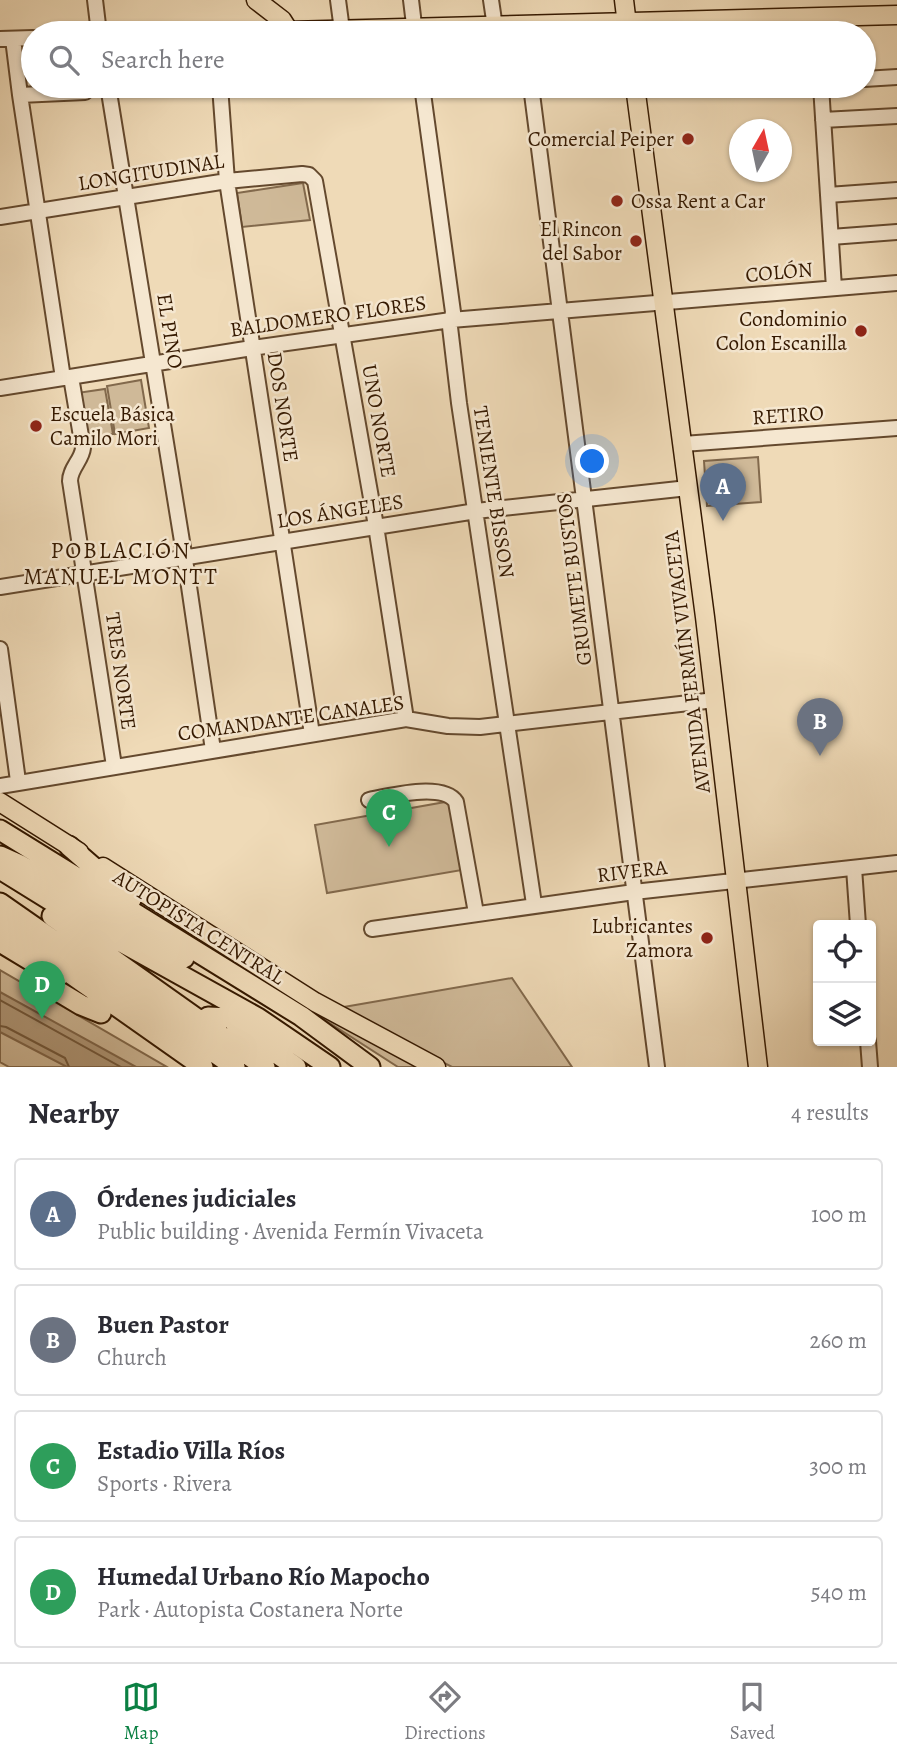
<!DOCTYPE html>
<html lang="en">
<head>
<meta charset="utf-8">
<style>
  body { margin:0; font-family:Alegreya,serif; background:#f7f7f7; color:#2b2b33 }
  .controls { position:absolute; right:21px; bottom:21px; display:grid; overflow:hidden; border-radius:7px; box-shadow:0 2px 5px #0004 }
  .controls button { width:63px; height:63px; display:grid; place-items:center; padding:0; border:0; border-bottom:2px solid #e1e1e2; background:#fff; color:#2b2b33; font:35px sans-serif }
  .compass { position:absolute; left:729px; top:119px; width:63px; height:63px; border-radius:50%; background:#fff; box-shadow:0 2px 5px #0004; rotate:9deg }
  .you { position:absolute; left:593px; top:462px; width:24px; height:24px; margin:-18px; border:5px solid #fff; border-radius:50%; background:#1a73e8; box-shadow:0 0 0 10px #1a73e833 }
  .badge { display:grid; place-items:center; width:46px; height:46px; border-radius:50%; background:#0b8043; color:#fff; font-size:23px; font-weight:700 }
  .pin { position:absolute; translate:-50% -58px; filter:drop-shadow(0 2px 4px #0008) }
  .pin::after { content:''; position:absolute; top:37px; width:24px; height:21px; background:inherit; clip-path:polygon(0 0,100% 0,50% 100%) }
  .list { margin:0; padding:0; list-style:none }
  h2 { display:flex; justify-content:space-between; align-items:center; height:91px; margin:0; padding:0 28px; font-size:30px }
  h2 small { font-size:23px; font-weight:400; color:#7c7c81 }
  .list li { display:grid; grid-template-columns:46px 1fr auto; gap:21px; align-items:center; box-sizing:border-box; height:112px; margin:0 14px 14px; padding:0 14px; border:2px solid #e1e1e2; border-radius:7px }
  .list b { display:block; font-size:26px; white-space:nowrap }
  .list p { margin:0; font-size:23px; white-space:nowrap; color:#7c7c81 }
  .list em { font-size:23px; font-style:normal; color:#7c7c81 }
  .icon { flex:none; width:38px; height:38px; fill:none; stroke:currentColor; stroke-width:2; stroke-linecap:round; stroke-linejoin:round }
  .map { position:relative; flex:none; width:897px; height:1067px; overflow:hidden }
  .search { position:absolute; background:#fff; box-shadow:0 2px 5px #0004; left:21px; right:21px; top:21px; height:77px; display:flex; align-items:center; gap:18px; box-sizing:border-box; padding:0 24px; border-radius:38px; color:#7c7c81; font-size:26px }
  .sheet { height:595px; background:#fff }
  nav { display:flex; justify-content:space-around; align-items:center; box-sizing:border-box; height:98px; border-top:2px solid #e1e1e2; background:#fff; font-size:19px; color:#7c7c81 }
  nav a { display:grid; justify-items:center; gap:4px }
  nav .on { color:#0b8043 }
  .map>svg:first-child { display:block }
  .green { fill:#cfb998; stroke:#82694c; stroke-width:2 }
  .water { fill:#b09879; stroke:#7f6549; stroke-width:2 }
  .lines { fill:none; stroke-linecap:round; stroke-linejoin:round }
  .shore { stroke:#72583c; stroke-width:2 }
  .minor-casing { stroke:#64492e; stroke-width:18 }
  .major-casing { stroke:#351900; stroke-width:21 }
  .highway-casing { stroke:#351900; stroke-width:23 }
  .minor { stroke:#f5e7d0; stroke-width:14 }
  .major { stroke:#efdab7; stroke-width:18 }
  .highway { stroke:#efdab7; stroke-width:19 }
  .poi-dot { fill:#8f2418; stroke:#f5e7d0; stroke-width:2.5 }
  .labels { text-anchor:middle; stroke-width:5; stroke-linejoin:round; paint-order:stroke }
  .poi-label { font-size:21px; fill:#351900; stroke:#f5e7d0; text-anchor:end }
  .street-label { font-size:21px; fill:#351900; stroke:#f5e7d0 }
  .neighbourhood-label { font-size:23px; letter-spacing:2px; fill:#351900; stroke:#f5e7d0 }
</style>
</head>
<body>
<div class="map">
<svg width="897" height="1067" viewBox="0 0 897 1067">
  <rect width="100%" height="100%" fill="#efdab7"/>
  <filter id="stains"><feTurbulence type="fractalNoise" baseFrequency=".00286" numOctaves="4"/><feColorMatrix values="0 0 0 0 .2 0 0 0 0 .09 0 0 0 0 .02 0 0 0 .5 -.17"/></filter>
  <radialGradient id="worn" r=".72"><stop offset=".6" stop-color="#630" stop-opacity="0"/><stop offset="1" stop-color="#630" stop-opacity=".3"/></radialGradient>
  <path class="green" d="M303 183 310 220 242 227 237 193Z
    M141 380 149 428 115 434 107 386Z
    M105 389 113 434 85 439 77 393Z
    M758 457 761 502 707 506 704 461Z
    M451 801 462 870 327 893 315 825Z
    M130 895 421 1067H398Z
    M0 970 167 1067H9L0 1062Z
    M512 978 572 1067H452L338 1008Z"/>
  <path class="water" d="M0 992 136 1067H67L0 1032Z"/>
  <g class="lines">
    <path class="shore" d="M0 1000 121 1067
      M0 1026 6 1027 65 1058 69 1067"/>
    <defs>
      <path id="minor" d="M95 0 99 33
        M338 0 342 30
        M411 0 415 33
        M491 0 495 27
        M817 18 818 33
        M212 33 289 31
        M0 39 33 38
        M13 39 20 95 63 378
        M864 79 897 77
        M108 86 186 566 213 750
        M220 86 227 181 312 734
        M422 86 453 312 450 327 459 403 534 904
        M531 86 657 1067
        M821 86 834 288
        M20 95 85 92
        M823 120 897 116
        M828 195 897 190
        M0 217 227 181 302 174 309 175 315 181 376 526 406 719
        M831 237 897 232
        M71 377 83 448C82 460 70 468 70 481L114 766
        M0 388 252 348 451 320 897 283
        M683 444 897 428
        M0 587 476 511 688 488
        M0 649 18 781
        M0 786 406 719 448 726 480 727 715 700
        M369 800C389 796 443 782 456 802L476 913
        M854 868 858 925
        M372 929 634 892 897 863
        M868 1041 870 1067"/>
      <path id="major" d="M256 0 282 20 289 31 897 15
        M624 0 628 33
        M635 86 705 617 758 1067
        M0 802 79 852
        M103 867 315 1002 436 1067"/>
      <path id="highway" d="M0 830 301 1016 370 1067
        M69 846 131 900
        M0 856 20 865 127 928 184 958
        M0 869 87 923 258 1018 330 1067
        M0 903 235 1067
        M52 916 265 1067
        M0 924 203 1067
        M0 942 58 977
        M36 978 81 1005 101 1013
        M208 1017 231 1018 254 1027
        M236 1025 296 1067"/>
    </defs>
    <use href="#minor" class="minor-casing"/>
    <use href="#major" class="major-casing"/>
    <use href="#highway" class="highway-casing"/>
    <use href="#minor" class="minor"/>
    <use href="#major" class="major"/>
    <use href="#highway" class="highway"/>
  </g>
  <g class="poi-dot">
    <circle cx="688" cy="139" r="7"/>
    <circle cx="617" cy="201" r="7"/>
    <circle cx="636" cy="241" r="7"/>
    <circle cx="861" cy="331" r="7"/>
    <circle cx="36" cy="426" r="7"/>
    <circle cx="707" cy="938" r="7"/>
  </g>
  <g class="labels">
    <g class="poi-label">
      <text x="674" y="146">Comercial Peiper</text>
      <text x="631" y="208" text-anchor="start">Ossa Rent a Car</text>
      <text x="622" y="236">El Rincon<tspan x="622" dy="24">del Sabor</tspan></text>
      <text x="847" y="326">Condominio<tspan x="847" dy="24">Colon Escanilla</tspan></text>
      <text x="50" y="421" text-anchor="start">Escuela Básica<tspan x="50" dy="24">Camilo Mori</tspan></text>
      <text x="693" y="933">Lubricantes<tspan x="693" dy="24">Zamora</tspan></text>
    </g>
    <g class="street-label">
      <text transform="translate(151 172) rotate(-9)" y="7">LONGITUDINAL</text>
      <text transform="translate(779 272) rotate(-5)" y="7">COLÓN</text>
      <text transform="translate(328 316) rotate(-8)" y="7">BALDOMERO FLORES</text>
      <text transform="translate(170 331) rotate(81)" y="7">EL PINO</text>
      <text transform="translate(283 407) rotate(81)" y="7">DOS NORTE</text>
      <text transform="translate(788 415) rotate(-4)" y="7">RETIRO</text>
      <text transform="translate(379 421) rotate(80)" y="7">UNO NORTE</text>
      <text transform="translate(494 492) rotate(81)" y="7">TENIENTE BISSON</text>
      <text transform="translate(340 511) rotate(-9)" y="7">LOS ÁNGELES</text>
      <text transform="translate(574 579) rotate(-97)" y="7">GRUMETE BUSTOS</text>
      <text transform="translate(687 662) rotate(-97)" y="7">AVENIDA FERMÍN VIVACETA</text>
      <text transform="translate(121 671) rotate(82)" y="7">TRES NORTE</text>
      <text transform="translate(291 718) rotate(-8)" y="7">COMANDANTE CANALES</text>
      <text transform="translate(632 871) rotate(-7)" y="7">RIVERA</text>
      <text transform="translate(199 927) rotate(32)" y="7">AUTOPISTA CENTRAL</text>
    </g>
    <g class="neighbourhood-label">
      <text x="121" y="558">POBLACIÓN<tspan x="121" dy="26">MANUEL MONTT</tspan></text>
    </g>
  </g>
  <rect width="100%" height="100%" filter="url(#stains)"/>
  <rect width="100%" height="100%" fill="url(#worn)"/>
</svg>
<div class="controls">
<button><svg class="icon" aria-label="locate" viewBox="0 0 24 24"><circle cx="12" cy="12" r="6"/><path d="M12 2v4M12 18v4M2 12h4M18 12h4"/></svg></button>
<button><svg class="icon" aria-label="layers" viewBox="0 0 24 24"><path d="M12 4l9 5-9 5-9-5zM3 14l9 5 9-5"/></svg></button>
</div>
<svg class="compass" viewBox="-18 -18 36 36"><path d="M0-13l5 13h-10z" fill="#e53935"/><path d="M0 13l5-13h-10z" fill="#7c7c81"/></svg>
<div class="you"></div>
<div class="pin badge" style="left:723px;top:521px;background:#5c6f8a">A</div>
<div class="pin badge" style="left:820px;top:756px;background:#6b7280">B</div>
<div class="pin badge" style="left:389px;top:847px;background:#2e9e5b">C</div>
<div class="pin badge" style="left:42px;top:1019px;background:#2e9e5b">D</div>
<div class="search"><svg class="icon" aria-label="search" viewBox="0 0 24 24"><circle cx="10" cy="10" r="6"/><path d="M15 15l6 6"/></svg>Search here</div>
</div>
<section class="sheet">
<h2>Nearby<small>4 results</small></h2>
<ul class="list">
<li><span class="badge" style="background:#5c6f8a">A</span><div><b>Órdenes judiciales</b><p>Public building · Avenida Fermín Vivaceta</p></div><em>100 m</em></li>
<li><span class="badge" style="background:#6b7280">B</span><div><b>Buen Pastor</b><p>Church</p></div><em>260 m</em></li>
<li><span class="badge" style="background:#2e9e5b">C</span><div><b>Estadio Villa Ríos</b><p>Sports · Rivera</p></div><em>300 m</em></li>
<li><span class="badge" style="background:#2e9e5b">D</span><div><b>Humedal Urbano Río Mapocho</b><p>Park · Autopista Costanera Norte</p></div><em>540 m</em></li>
</ul>
</section>
<nav>
<a class="on"><svg class="icon" aria-label="map" viewBox="0 0 24 24"><path d="M3 6l6-2 6 2 6-2v14l-6 2-6-2-6 2zM9 4v14M15 6v14"/></svg>Map</a>
<a><svg class="icon" aria-label="directions" viewBox="0 0 24 24"><path d="M12 3l9 9-9 9-9-9zM9 14v-3h6M13 9l2 2-2 2"/></svg>Directions</a>
<a><svg class="icon" aria-label="saved" viewBox="0 0 24 24"><path d="M7 4h10v16l-5-4-5 4z"/></svg>Saved</a>
</nav>
</body>
</html>
